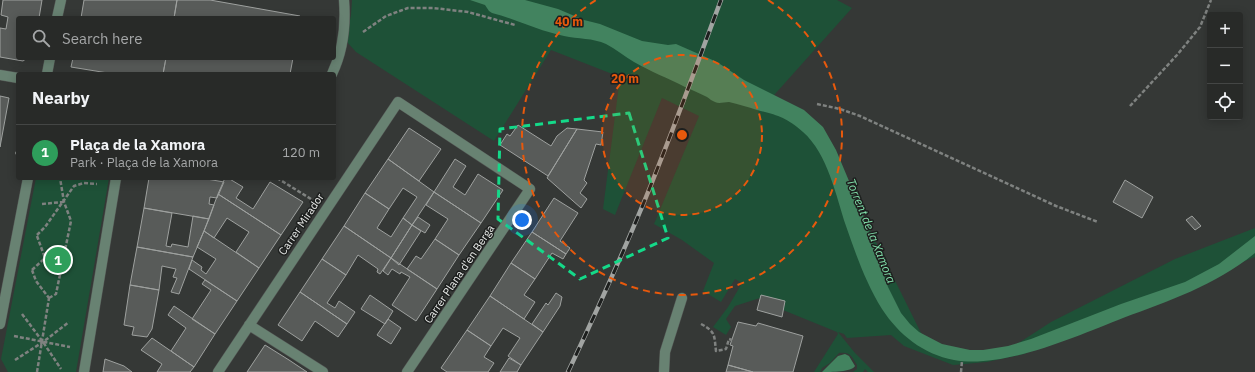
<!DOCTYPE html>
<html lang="en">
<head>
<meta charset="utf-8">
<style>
  body { margin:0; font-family:"IBM Plex Sans",sans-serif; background:#343634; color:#f1f3f6 }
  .controls { position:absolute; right:12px; top:12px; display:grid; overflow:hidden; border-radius:4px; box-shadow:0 2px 10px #0003 }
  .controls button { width:36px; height:36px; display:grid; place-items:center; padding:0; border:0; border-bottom:1px solid #444645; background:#282a28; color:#f1f3f6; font:20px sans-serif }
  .you { position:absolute; left:522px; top:220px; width:14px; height:14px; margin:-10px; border:3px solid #fff; border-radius:50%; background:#1a73e8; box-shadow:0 0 0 6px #1a73e833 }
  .badge { display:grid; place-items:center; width:26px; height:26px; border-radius:50%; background:#14d989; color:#fff; font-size:13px; font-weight:700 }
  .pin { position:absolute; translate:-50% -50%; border:2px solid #fff; box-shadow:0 1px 4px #0006 }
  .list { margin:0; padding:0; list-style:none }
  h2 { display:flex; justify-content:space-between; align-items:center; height:52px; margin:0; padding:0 16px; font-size:17px }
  h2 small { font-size:13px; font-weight:400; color:#a5a7a8 }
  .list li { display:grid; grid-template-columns:26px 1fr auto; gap:12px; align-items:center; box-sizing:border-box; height:56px; padding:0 16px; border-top:1px solid #444645 }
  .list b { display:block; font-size:15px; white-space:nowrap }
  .list p { margin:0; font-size:13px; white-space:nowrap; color:#a5a7a8 }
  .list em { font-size:13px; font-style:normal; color:#a5a7a8 }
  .icon { flex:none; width:22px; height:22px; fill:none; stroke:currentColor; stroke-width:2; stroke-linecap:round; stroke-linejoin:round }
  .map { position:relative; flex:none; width:1255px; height:372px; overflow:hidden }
  .search { position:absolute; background:#282a28; box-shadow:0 2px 10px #0003; left:16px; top:16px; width:320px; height:44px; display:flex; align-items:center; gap:10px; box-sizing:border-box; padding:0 14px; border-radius:4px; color:#a5a7a8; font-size:15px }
  .panel { position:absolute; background:#282a28; box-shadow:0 2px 10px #0003; left:16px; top:72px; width:320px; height:108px; border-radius:4px }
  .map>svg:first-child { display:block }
  .green { fill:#1e5137 }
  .water { fill:#42835f }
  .building { fill:#585b59; stroke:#9ea19f }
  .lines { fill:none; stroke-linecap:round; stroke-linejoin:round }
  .minor-casing { stroke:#525553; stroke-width:11 }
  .path { stroke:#7f8280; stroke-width:2.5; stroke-dasharray:4 2; stroke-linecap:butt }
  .minor { stroke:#688272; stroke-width:10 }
  .rail-casing { stroke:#a1a4a2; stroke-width:4.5 }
  .rail { stroke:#1d1f1e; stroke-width:3; stroke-dasharray:9; stroke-linecap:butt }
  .marked { fill:none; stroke:#14d989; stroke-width:3; stroke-dasharray:8 5; stroke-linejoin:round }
  .ring { fill:none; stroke:#e8590c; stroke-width:2; stroke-dasharray:7 5 }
  .labels { text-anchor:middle; stroke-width:3; stroke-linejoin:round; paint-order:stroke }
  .street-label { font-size:11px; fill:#e9ebe9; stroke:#1d1f1e }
  .water-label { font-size:12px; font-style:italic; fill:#81dfaa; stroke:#1d1f1e }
  .centre { fill:#e8590c; stroke:#1d1f1e; stroke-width:2 }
  .ring-label { font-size:12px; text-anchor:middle; font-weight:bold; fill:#e8590c; stroke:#1d1f1e; stroke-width:3; stroke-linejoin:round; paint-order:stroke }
</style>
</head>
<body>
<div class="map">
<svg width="1255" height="372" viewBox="0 0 1255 372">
  <rect width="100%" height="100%" fill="#353836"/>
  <path class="green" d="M352 0H837L852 8 767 103 800 121 842 169 870 230 922 335 952 350H1008L1051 322 1175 259 1255 228V257L1102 317 1024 354 987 362 953 365 904 346 891 335 847 338 844 334 838 332 855 353 874 372H868L865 369 863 372H853L857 369V365C851 356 851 352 839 353L830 363 822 368 820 372H814L838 334 837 332 783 310V309L761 296 760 298 735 306 726 319 731 327 726 335 713 327 728 307 742 283 735 279 721 302 703 291 714 263 682 240 654 224 699 116 662 98 615 215 603 209 620 77 551 50 494 141 356 52 346 41 351 15Z
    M36 178H109L76 372H8L1 359Z"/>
  <path class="water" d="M470 0H525L558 9 584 20 600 24 642 41 668 45 676 44 717 62 744 80 804 110 823 127 836 150 862 212 888 287 901 313 910 324 919 332 942 344 970 350H983L1008 346 1031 339 1121 304 1185 282 1219 264 1255 236V253C1216 285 1169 301 1123 318 1077 336 1004 369 954 360 923 354 899 335 882 309 866 283 856 255 846 226 836 196 828 154 803 132 786 117 777 115 757 110 748 107 738 104 729 102 724 102 719 104 715 102 712 101 710 99 707 97 700 94 693 90 685 87 668 78 651 72 634 62 625 57 616 49 606 44 593 38 578 39 564 36 539 31 516 19 492 13L489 11 485 5Z
    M845 354 849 356 855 366C852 372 831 372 822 372L838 356Z"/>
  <path class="building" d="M3 0H42L39 18H18V58H27L23 61 0 57V28L6 29 8 17 1 15Z
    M84 0H177L174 18H81Z
    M177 0H210L300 16V18H174Z
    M73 58H166L163 74H114L71 67Z
    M166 58H293L290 74H163Z
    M0 96 9 98 0 147Z
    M518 125 551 146 557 136 567 128 577 129 548 176 500 145 507 134 510 136Z
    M409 128 441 149 419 181 388 159Z
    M577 129 603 132 601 145 596 144 584 180 587 183 580 193 587 199 581 208 547 178Z
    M388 159 434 192 412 225 403 218 417 197 403 188 389 209 365 193Z
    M455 159 466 166 453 187 465 195 478 174 503 190 481 223 434 192Z
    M149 178H201L224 182 217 198 210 197 209 204 214 205 209 219 144 208Z
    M225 178H228L243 187 236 198 253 209 270 182 303 202 281 235 218 194Z
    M1125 180 1153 197 1142 218 1113 202Z
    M434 192 481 223 459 255 435 239 448 219 426 205Z
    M365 193 389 209 377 228 391 237 403 218 412 225 391 258 344 226Z
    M218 194 281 235 259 268 236 252 249 232 227 218 214 238 204 231Z
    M554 198 578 213 560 241 570 248 566 254 532 232Z
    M144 208 172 213 166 246 171 247 172 244 188 247 193 216 209 219 193 257 137 247Z
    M1192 216 1201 226 1195 230 1186 220Z
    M418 217 430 225 425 233 412 225Z
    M412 225 421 231 399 265 391 258Z
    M344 226 391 258 380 274 377 272 378 269 358 255 346 275 322 259Z
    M204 231 259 268 237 301 189 269 192 260 202 267 201 270 206 274 216 259 197 247Z
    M532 232 566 254 563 259 552 253 535 279 511 263Z
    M435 239 459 255 437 289 407 269 416 256 421 259Z
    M137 247 193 257 179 294 171 292 177 278 173 277 176 269 162 266 159 290 130 285Z
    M391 258 437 289 416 321 392 305 410 277 401 272 400 274 392 269 388 275 383 271Z
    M322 259 346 275 327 303 335 308 339 301 355 312 347 324 300 292Z
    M511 263 535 279 524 295 535 302 524 319 490 296Z
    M205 280 237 301 215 334 192 319 211 290 202 284Z
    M130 285 159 290 152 329 147 337 132 335 134 327 124 325Z
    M300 292 347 324 338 337 315 321 302 341 278 325Z
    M556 293 562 297 560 306 543 332 532 324 546 303 548 305Z
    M370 295 393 311 385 324 361 309Z
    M761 295 785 301 782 317 757 310Z
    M490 296 543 332 521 365 508 356 520 338 503 328 491 346 467 330Z
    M174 306 215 334 194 367 171 351 186 328 168 315Z
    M388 319 401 328 391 344 377 335Z
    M738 322 756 326 758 323 803 336 793 372H753L728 365 733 346 730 345Z
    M467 330 491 346 484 357 494 363 488 372H447L441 368Z
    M152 338 194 367 190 372H157L162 364 141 350Z
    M265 345 289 360 307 372H247Z
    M509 358 521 365 517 372H500Z
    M105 359 124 366 132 372H103Z
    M728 365 753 372H726Z"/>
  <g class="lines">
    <defs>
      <path id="minor" d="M57 18 61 0
        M47 74 50 58
        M332 74C343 51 346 25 344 0
        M0 75 18 78
        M0 324 28 178
        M249 325 323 372
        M84 372 116 178
        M218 372 398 102 530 189 407 372
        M664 372 665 352 682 298"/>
    </defs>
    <use href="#minor" class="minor-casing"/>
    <path class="path" d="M363 32 386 16 408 8H433L468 12 515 25
      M80 74V73
      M817 104 840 109 860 116 1056 206 1098 222
      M1130 106 1177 55 1200 27 1211 0
      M15 153H17
      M277 178 311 199
      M42 204 63 202
      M37 235 45 227 74 186 84 183 97 184
      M37 236 45 258
      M45 258 52 259
      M32 270 36 281 49 298
      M32 270 45 258
      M49 298 56 294 71 221 64 202 60 178
      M22 314 43 342 61 369
      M701 324C716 332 714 335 716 351L726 349 729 339 732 340
      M14 336 70 347
      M15 360 43 342 69 322
      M37 372 49 298
      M961 372 962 361"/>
    <use href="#minor" class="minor"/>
    <defs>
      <path id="rail" d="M568 372C600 304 631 237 658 167 680 112 700 56 721 0"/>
    </defs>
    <use href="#rail" class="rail-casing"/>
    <use href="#rail" class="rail"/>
  </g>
  <path class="marked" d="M629 113 668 238 580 279 498 219 500 129Z"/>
  <circle cx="682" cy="135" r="80" fill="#e8590c" fill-opacity=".12"/>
  <g class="ring">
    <circle cx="682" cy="135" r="80"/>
    <path d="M768 0A160 160 0 1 1 596 0"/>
  </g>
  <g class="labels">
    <g class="street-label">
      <text transform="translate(301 224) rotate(-56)" y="4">Carrer Mirador</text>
      <text transform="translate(459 274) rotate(-56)" y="4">Carrer Plana d'en Berga</text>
    </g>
    <g class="water-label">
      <text transform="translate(871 231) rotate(68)" y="4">Torrent de la Xamora</text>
    </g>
  </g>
  <circle cx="682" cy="135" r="6" class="centre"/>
  <g class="ring-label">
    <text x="569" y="26">40 m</text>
    <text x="625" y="83">20 m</text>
  </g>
</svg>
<div class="controls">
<button>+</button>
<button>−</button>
<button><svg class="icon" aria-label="locate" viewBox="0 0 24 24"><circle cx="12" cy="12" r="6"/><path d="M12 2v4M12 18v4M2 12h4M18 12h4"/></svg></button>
</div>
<div class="you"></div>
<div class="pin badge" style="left:58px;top:260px;background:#2e9e5b">1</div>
<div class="search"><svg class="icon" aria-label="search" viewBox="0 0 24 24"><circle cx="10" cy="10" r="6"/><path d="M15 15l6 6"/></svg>Search here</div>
<section class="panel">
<h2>Nearby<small></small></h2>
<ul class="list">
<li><span class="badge" style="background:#2e9e5b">1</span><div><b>Plaça de la Xamora</b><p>Park · Plaça de la Xamora</p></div><em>120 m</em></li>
</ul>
</section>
</div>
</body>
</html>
